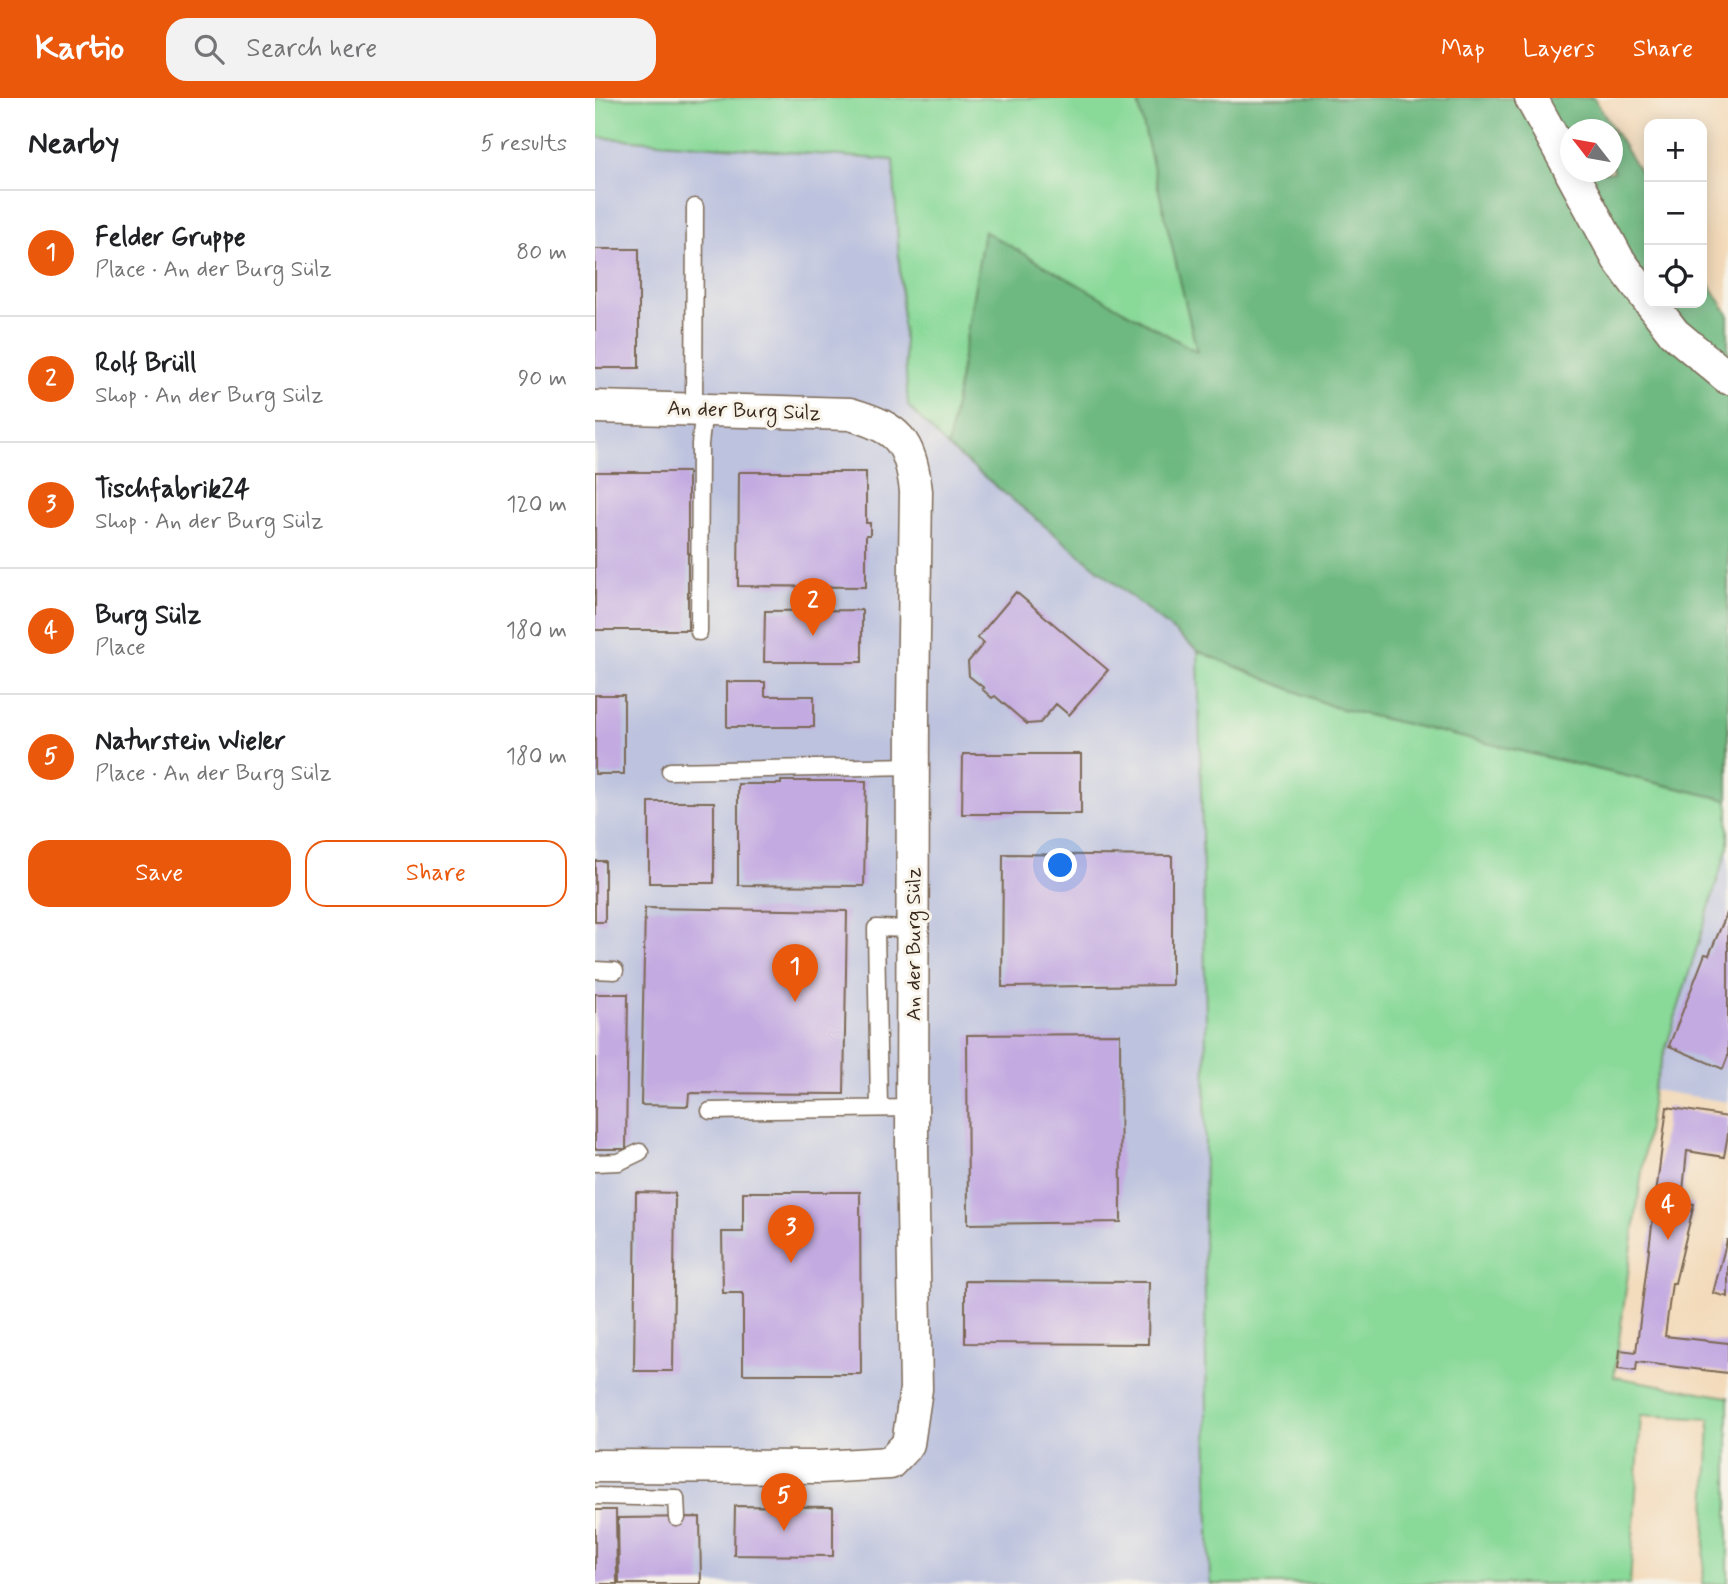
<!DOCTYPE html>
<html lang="en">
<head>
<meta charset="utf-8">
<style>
  body { margin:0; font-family:Mynerve,sans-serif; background:#f2f2f2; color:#202124 }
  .controls { position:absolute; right:21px; top:21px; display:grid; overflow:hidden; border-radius:14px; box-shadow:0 4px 18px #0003 }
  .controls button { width:63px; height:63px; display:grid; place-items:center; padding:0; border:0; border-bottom:2px solid #e0e0e0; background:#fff; color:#202124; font:35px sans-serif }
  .compass { position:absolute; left:965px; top:21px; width:63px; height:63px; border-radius:50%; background:#fff; box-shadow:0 4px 18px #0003; rotate:301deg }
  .you { position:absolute; left:466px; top:768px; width:24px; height:24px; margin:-18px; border:5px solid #fff; border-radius:50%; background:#1a73e8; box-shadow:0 0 0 10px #1a73e833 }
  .badge { display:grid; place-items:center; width:46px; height:46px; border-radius:50%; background:#ea580c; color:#fff; font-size:23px; font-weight:700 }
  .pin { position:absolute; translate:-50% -58px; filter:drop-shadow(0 2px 4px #0008) }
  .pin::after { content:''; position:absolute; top:37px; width:24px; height:21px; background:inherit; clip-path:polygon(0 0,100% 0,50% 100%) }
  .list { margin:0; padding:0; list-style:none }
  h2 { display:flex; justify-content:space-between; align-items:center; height:91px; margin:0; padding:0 28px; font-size:30px }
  h2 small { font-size:23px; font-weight:400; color:#757577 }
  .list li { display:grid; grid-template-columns:46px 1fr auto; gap:21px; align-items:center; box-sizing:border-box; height:126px; padding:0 28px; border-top:2px solid #e0e0e0 }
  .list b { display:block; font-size:26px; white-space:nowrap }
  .list p { margin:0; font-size:23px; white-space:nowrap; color:#757577 }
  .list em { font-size:23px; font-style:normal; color:#757577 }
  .actions { display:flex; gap:14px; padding:21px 28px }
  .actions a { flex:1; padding:16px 0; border:2px solid #ea580c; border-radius:21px; text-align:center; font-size:24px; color:#ea580c }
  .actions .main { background:#ea580c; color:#fff }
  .icon { flex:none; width:38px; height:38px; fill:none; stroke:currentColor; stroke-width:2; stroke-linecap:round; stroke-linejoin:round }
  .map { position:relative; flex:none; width:1133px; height:1486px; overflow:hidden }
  header { display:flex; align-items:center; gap:42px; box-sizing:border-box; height:98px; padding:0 35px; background:#ea580c; color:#fff }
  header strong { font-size:33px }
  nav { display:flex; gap:38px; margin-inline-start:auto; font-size:24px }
  .search { width:490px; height:63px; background:#f2f2f2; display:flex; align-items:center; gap:18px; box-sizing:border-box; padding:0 24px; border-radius:21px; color:#757577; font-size:26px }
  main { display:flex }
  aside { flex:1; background:#fff }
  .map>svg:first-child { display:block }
  .industrial { fill:#bdc3de }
  .green { fill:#89d999; stroke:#62825c; stroke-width:2 }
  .forest { fill:#6eb981; stroke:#547250; stroke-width:2; fill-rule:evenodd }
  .building { fill:#c3aae1 }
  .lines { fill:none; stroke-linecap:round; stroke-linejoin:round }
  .lane-casing { stroke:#7b6855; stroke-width:19 }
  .street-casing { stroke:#7b6855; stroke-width:35 }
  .lane { stroke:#fff; stroke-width:16 }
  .street { stroke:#fff; stroke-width:32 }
  .labels { text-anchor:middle; stroke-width:6; stroke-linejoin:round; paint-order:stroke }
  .street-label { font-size:21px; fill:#3b2a1e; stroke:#f7f3e8 }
</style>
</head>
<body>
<header>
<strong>Kartio</strong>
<div class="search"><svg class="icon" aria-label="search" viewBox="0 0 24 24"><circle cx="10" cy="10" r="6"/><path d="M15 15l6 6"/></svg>Search here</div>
<nav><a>Map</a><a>Layers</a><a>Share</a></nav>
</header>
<main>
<aside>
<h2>Nearby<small>5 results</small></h2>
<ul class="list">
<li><span class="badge">1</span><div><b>Felder Gruppe</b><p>Place · An der Burg Sülz</p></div><em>80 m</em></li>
<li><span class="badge">2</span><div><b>Rolf Brüll</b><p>Shop · An der Burg Sülz</p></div><em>90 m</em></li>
<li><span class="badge">3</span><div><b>Tischfabrik24</b><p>Shop · An der Burg Sülz</p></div><em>120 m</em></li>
<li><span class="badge">4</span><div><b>Burg Sülz</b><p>Place</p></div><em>180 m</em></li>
<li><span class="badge">5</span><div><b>Naturstein Wieler</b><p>Place · An der Burg Sülz</p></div><em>180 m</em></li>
</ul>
<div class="actions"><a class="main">Save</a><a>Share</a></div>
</aside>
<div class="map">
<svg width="1133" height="1486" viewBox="0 0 1133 1486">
  <rect width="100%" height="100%" fill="#f7f3e8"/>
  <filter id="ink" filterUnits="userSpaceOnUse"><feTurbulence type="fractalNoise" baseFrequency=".0143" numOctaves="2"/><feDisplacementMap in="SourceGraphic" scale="14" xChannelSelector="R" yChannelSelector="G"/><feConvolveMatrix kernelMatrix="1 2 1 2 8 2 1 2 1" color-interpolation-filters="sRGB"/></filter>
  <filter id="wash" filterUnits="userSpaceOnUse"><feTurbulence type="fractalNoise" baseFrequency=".00686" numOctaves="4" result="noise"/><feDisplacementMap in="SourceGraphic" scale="28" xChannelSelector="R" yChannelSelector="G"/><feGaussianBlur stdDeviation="1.57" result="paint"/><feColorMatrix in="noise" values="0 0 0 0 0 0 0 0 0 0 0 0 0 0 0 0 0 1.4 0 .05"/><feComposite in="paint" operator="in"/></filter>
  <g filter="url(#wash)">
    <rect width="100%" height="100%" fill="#f3daba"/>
    <path class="industrial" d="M0 39 298 62 313 308 353 349 603 553 611 921 609 1142 615 1486H0Z
      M1133 748V1004L1058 992Z"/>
    <path class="green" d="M0 0H542L603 254 389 134 353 349 313 308 298 62 0 39Z
      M603 553 739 609 1133 702V748L1058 992 1019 1279 1133 1299V1486H1108L1115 1321 1046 1317 1035 1486H615L609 1142 611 921Z"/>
    <path class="forest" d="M542 0H999L1054 89V205H1107V174L1133 216V702L739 609 603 553 353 349 389 133 602 254ZM976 32H1018V74H976Z"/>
    <g id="blocks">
      <path class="building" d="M0 151H44V270H0Z
        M0 374H93V532H0Z
        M144 374H271V425H275V437H271V489L143 488Z
        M421 494 513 572 474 617 461 606 445 625 432 626 400 598 397 600 387 591 389 590 374 578 373 564 389 545 382 540Z
        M267 512V564H169L170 513Z
        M132 584H170V598H219V629H132Z
        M0 597H29V676H0Z
        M368 656H486V716H367Z
        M186 683H271L269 788 143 787V686H186Z
        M54 704H119V785H54Z
        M408 756 577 758V887L407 889Z
        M0 763H10V824H0Z
        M50 810 252 813 249 996 94 995 93 1008 46 1007Z
        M1133 813V958L1128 971 1074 948 1110 856 1114 857Z
        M0 896H33L31 1051H0Z
        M525 936 526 1124 373 1126 372 937Z
        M1072 1009 1133 1019V1036L1129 1059 1092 1053 1087 1103 1099 1106 1080 1185H1077L1070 1238 1133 1245V1275L1042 1264 1041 1273 1023 1271 1025 1252 1041 1254Z
        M41 1094 80 1095 78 1273H39Z
        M148 1094H265L266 1276H148V1195H128L127 1134H148Z
        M1132 1142H1133V1199L1118 1195Z
        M370 1183 554 1184 553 1246 370 1245Z
        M140 1408 238 1409V1458L139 1457Z
        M0 1412H21L22 1486H0Z
        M105 1419 106 1486H24L23 1420Z"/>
    </g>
  </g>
  <g filter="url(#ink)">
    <use href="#blocks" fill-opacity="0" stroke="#7b6855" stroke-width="2"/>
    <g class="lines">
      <defs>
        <path id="lane" d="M99 310 100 109
          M104 534 105 346 109 310
          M75 673 318 668
          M0 872 20 873
          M284 1010 281 830 318 831
          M115 1013 317 1010
          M0 1065 24 1064 45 1054
          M0 1398 81 1400 82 1420"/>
        <path id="street" d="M936 0 976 73
          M976 74 1023 161 1054 203
          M1056 205 1079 235 1133 280
          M0 309 255 316C303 330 315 342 321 393L318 608 317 1051 321 1291 313 1346 295 1365 225 1369 0 1368"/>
      </defs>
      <use href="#lane" class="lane-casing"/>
      <use href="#street" class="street-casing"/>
      <use href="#lane" class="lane"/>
      <use href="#street" class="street"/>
    </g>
  </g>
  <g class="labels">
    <g class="street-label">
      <text transform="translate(149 312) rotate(2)" y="7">An der Burg Sülz</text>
      <text transform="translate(318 846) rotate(-90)" y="7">An der Burg Sülz</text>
    </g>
  </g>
</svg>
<div class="controls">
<button>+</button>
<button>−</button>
<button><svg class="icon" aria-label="locate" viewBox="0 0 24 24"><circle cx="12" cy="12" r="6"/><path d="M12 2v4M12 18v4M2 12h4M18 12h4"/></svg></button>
</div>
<svg class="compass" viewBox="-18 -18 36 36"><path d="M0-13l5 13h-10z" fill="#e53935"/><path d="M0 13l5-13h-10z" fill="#757577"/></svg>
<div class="you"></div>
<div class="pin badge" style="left:200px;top:904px">1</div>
<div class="pin badge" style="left:218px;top:538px">2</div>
<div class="pin badge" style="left:196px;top:1165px">3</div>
<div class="pin badge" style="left:1073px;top:1142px">4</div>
<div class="pin badge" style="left:189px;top:1433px">5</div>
</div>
</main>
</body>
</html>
